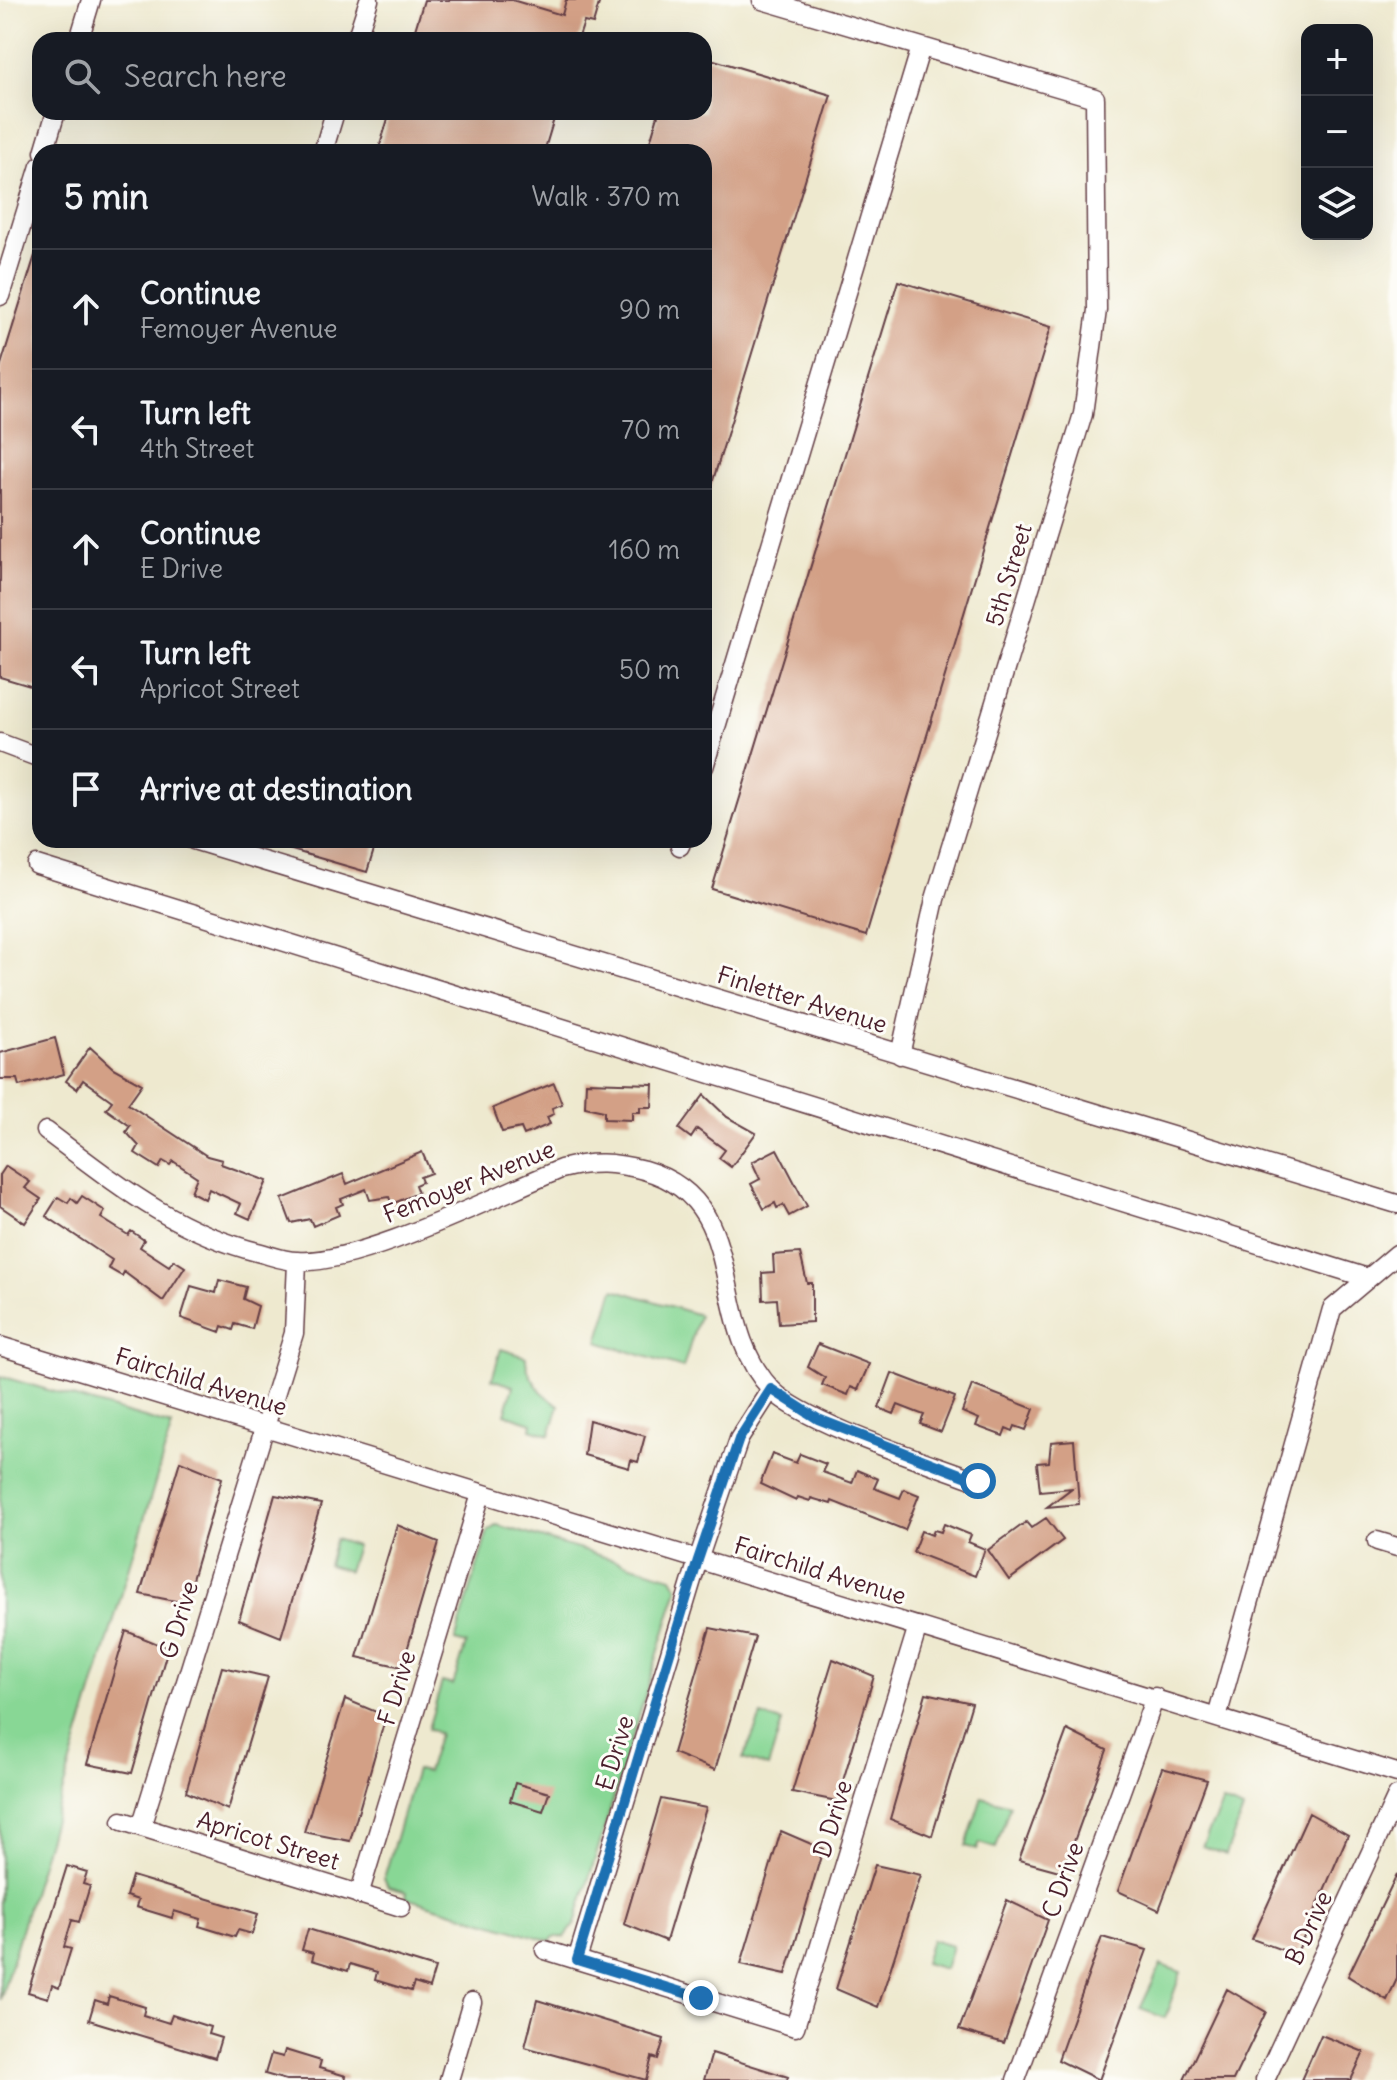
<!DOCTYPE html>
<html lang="en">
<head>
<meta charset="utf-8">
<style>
  body { margin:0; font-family:Delius,sans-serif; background:#20242c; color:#f1f3f6 }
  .controls { position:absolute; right:24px; top:24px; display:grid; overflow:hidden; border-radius:16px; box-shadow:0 8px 32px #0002 }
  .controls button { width:72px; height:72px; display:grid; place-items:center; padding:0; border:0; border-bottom:2px solid #363941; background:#171b24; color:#f1f3f6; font:40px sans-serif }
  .stop { position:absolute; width:24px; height:24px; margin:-18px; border:6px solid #1f6fb2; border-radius:50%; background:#fff }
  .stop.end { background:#1f6fb2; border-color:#fff; box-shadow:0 2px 8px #0008 }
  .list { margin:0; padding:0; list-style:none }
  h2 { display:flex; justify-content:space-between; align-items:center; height:104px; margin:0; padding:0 32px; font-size:34px }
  h2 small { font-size:26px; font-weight:400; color:#9ea1a6 }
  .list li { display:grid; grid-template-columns:52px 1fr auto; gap:24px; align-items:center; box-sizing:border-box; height:120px; padding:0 32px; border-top:2px solid #363941 }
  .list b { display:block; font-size:30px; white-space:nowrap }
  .list p { margin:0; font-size:26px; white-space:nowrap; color:#9ea1a6 }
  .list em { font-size:26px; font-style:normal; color:#9ea1a6 }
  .icon { flex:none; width:44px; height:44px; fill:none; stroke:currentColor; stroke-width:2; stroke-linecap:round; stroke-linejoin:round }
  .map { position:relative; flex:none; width:1397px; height:2080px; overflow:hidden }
  .search { position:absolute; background:#171b24; box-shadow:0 8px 32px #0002; left:32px; top:32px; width:680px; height:88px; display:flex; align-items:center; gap:20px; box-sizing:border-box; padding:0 28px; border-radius:24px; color:#9ea1a6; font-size:30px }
  .panel { position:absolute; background:#171b24; box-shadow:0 8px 32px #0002; left:32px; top:144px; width:680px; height:704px; border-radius:24px }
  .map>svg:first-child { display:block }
  .green { fill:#88d795; stroke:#697b60; stroke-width:2 }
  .building { fill:#d3a086 }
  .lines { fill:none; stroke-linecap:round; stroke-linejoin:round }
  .minor-casing { stroke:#633d44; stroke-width:21 }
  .minor { stroke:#fff; stroke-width:18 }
  .route { stroke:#1f6fb2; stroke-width:10 }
  .labels { text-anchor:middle; stroke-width:6; stroke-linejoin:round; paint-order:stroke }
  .street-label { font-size:24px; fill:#4a1f2b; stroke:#fdfcf7 }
</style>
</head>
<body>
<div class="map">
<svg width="1397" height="2080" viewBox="0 0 1397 2080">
  <rect width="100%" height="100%" fill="#fdfcf7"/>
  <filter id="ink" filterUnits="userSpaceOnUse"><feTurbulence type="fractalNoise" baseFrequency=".0125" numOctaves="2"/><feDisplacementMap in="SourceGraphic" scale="16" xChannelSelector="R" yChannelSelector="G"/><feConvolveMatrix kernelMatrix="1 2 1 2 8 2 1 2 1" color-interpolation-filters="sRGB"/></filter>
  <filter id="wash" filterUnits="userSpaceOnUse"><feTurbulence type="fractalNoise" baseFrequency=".006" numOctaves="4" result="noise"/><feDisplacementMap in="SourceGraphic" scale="32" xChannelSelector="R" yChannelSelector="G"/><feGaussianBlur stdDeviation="1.8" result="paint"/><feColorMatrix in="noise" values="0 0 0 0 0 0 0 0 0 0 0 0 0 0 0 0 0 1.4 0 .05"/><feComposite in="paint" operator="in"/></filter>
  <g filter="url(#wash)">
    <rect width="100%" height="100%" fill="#eee9cf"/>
    <path class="green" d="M614 1289 699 1315 683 1368 598 1342Z
      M501 1349 526 1357C525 1375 543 1397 559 1405L550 1435 531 1429 532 1423 505 1414 513 1386 492 1379Z
      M0 1376 172 1426 0 2000Z
      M497 1525 672 1577 678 1588 575 1924 565 1937H553L551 1941 406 1898 407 1892 388 1887 384 1878 416 1770 427 1772 439 1733 428 1729 442 1682 453 1685 466 1644 455 1641 488 1531Z
      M335 1539 356 1546 348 1571 328 1565Z
      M761 1716 782 1722 768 1767 743 1759Z
      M982 1797 1010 1805 996 1848 980 1843 977 1850 966 1846Z
      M1223 1802 1243 1810 1226 1855 1202 1846Z
      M931 1940 952 1946 945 1969 924 1963Z
      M1161 1965 1181 1972 1165 2018 1140 2009Z"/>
    <g id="blocks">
      <path class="building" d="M424 0H512L562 15 566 0H600L593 24 584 22 578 40H412Z
        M704 57 831 95 707 500H704V152H647L659 112H704Z
        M390 112H556L544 152H378Z
        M37 249H40V689L0 677V368Z
        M898 281 1051 327 866 936 712 889Z
        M271 840H377L367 872 271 844Z
        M55 1038 64 1074 19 1086 17 1079H0V1053Z
        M90 1047 113 1068 142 1084 128 1104 207 1156 222 1160 221 1164 267 1181 250 1219 237 1213 241 1204 209 1189 205 1199 191 1192 197 1177 173 1161 170 1165 163 1161 159 1168 135 1153 139 1146 126 1132 130 1126 106 1109 112 1101 83 1080 77 1089 66 1081Z
        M586 1082 653 1084 652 1107H640V1112H632V1120L604 1119V1111L585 1107Z
        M554 1083 562 1104 552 1108 554 1114 547 1117 550 1124 524 1135 521 1128 502 1132 493 1108Z
        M704 1095 727 1117 756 1133 731 1167 719 1158 725 1150 697 1129 691 1138 679 1129Z
        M777 1149 807 1206 789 1216 783 1205 777 1208 775 1203 764 1209 751 1184 760 1179 752 1162Z
        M422 1152 431 1173 420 1177 422 1182 415 1185 418 1193 392 1204 389 1197 370 1200 366 1189 341 1199 343 1204 336 1207 339 1215 313 1226 310 1219 291 1223 282 1199 343 1174 347 1184Z
        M6 1166 30 1182 25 1188 41 1199 25 1223 0 1206V1175Z
        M82 1196 105 1211 101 1218 128 1235 131 1231 144 1240 140 1247 169 1266 174 1260 185 1267 163 1301 124 1272 122 1276 108 1268 112 1260 46 1216 58 1197 68 1203 71 1198 77 1203Z
        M800 1253 807 1283H812V1322L779 1324 777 1299 763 1300 762 1273 774 1272 773 1255Z
        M219 1280 246 1287 243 1299 258 1306 252 1329 235 1324 233 1330 222 1326 220 1332 181 1318 191 1286 216 1293Z
        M818 1344 869 1364 858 1390 851 1387 848 1395 822 1385 825 1378 808 1367Z
        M892 1373 955 1397 941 1432 920 1424 924 1415 898 1405 894 1414 879 1408Z
        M972 1385 1034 1409 1026 1430 1015 1426 1013 1431 1006 1428 1003 1436 976 1426 979 1419 962 1412Z
        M589 1420 645 1436 638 1462 631 1460 629 1468 584 1455Z
        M1074 1440 1079 1504 1047 1507 1072 1488 1040 1491 1037 1463 1049 1462 1051 1442Z
        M772 1454 796 1463 800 1454 826 1464 822 1472 852 1483 857 1470 878 1479 874 1488 900 1498 904 1489 919 1495 905 1530 832 1501 831 1504 811 1498 810 1501 798 1497 796 1501 760 1484Z
        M180 1461 222 1478 185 1603 140 1594Z
        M275 1495 321 1504 281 1637 239 1620Z
        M1046 1518 1063 1540 1009 1580 988 1550 1026 1522 1031 1528Z
        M944 1524 971 1535 968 1542 985 1549 975 1576 913 1552 921 1531 932 1535 934 1530 941 1532Z
        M397 1525 439 1542 402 1667 357 1657Z
        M710 1628 755 1637 715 1770 673 1753Z
        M126 1631 168 1648 132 1773 87 1764Z
        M833 1659 874 1676 837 1801 792 1792Z
        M222 1667 268 1677 228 1810 186 1792Z
        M926 1693 972 1703 932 1836 890 1819Z
        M345 1699 386 1716 350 1841 304 1832Z
        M1067 1730 1107 1750 1063 1872 1019 1860Z
        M1162 1768 1207 1780 1159 1910 1118 1891Z
        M515 1783 549 1793 543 1811 510 1801Z
        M661 1799 706 1808 666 1941 624 1924Z
        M1309 1813 1348 1835 1296 1955 1252 1939Z
        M781 1831 823 1849 786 1974 741 1964Z
        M875 1865 921 1875 878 2007 836 1989Z
        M67 1866 87 1872 83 1884 90 1886 79 1922 72 1920 64 1947 71 1949 59 1988 52 1985 48 1998 28 1992Z
        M1397 1874V1979L1387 2000 1348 1976Z
        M132 1876 258 1914 252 1934 238 1930 235 1937 199 1926 201 1919 174 1911 172 1918 136 1907 138 1900 126 1896Z
        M1007 1900 1048 1920 1004 2043 959 2030Z
        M308 1929 435 1968 429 1988 414 1983 411 1991 375 1980 377 1972 350 1964 348 1971 312 1960 314 1953 302 1950Z
        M1102 1937 1147 1950 1099 2080 1058 2060Z
        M1227 1989 1266 2012 1233 2080H1184Z
        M109 1996 145 2007 143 2015 169 2023 172 2015 210 2027 208 2034 221 2038 215 2058 89 2020 95 2000 107 2004Z
        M537 2000 664 2039 658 2059 652 2057 646 2080 525 2047Z
        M1321 2035 1364 2052 1351 2080H1301Z
        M285 2050 321 2061 319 2068 346 2076 345 2080H286L265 2074 271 2054 283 2057Z
        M712 2053 788 2077 787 2080H704Z"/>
    </g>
  </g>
  <g filter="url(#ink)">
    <use href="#blocks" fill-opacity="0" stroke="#633d44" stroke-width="2"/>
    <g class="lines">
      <defs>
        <path id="minor" d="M762 0 1095 98 1097 310 1083 414 935 899 900 1055
          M79 40 91 0
          M356 40 369 0
          M44 152 56 112
          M323 152 335 112
          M0 296 40 166
          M0 743 40 758
          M704 767 921 47
          M193 840 1397 1204
          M680 846 682 840
          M37 865 1368 1278
          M46 1131C117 1184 173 1231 261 1253 272 1256 285 1261 297 1261 358 1266 499 1194 561 1169 591 1161 614 1162 644 1170 753 1201 705 1321 772 1390 806 1424 928 1462 978 1481
          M0 1346 1397 1773
          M1377 1541 1397 1547
          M1217 1717 1332 1309 1397 1254
          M122 1821 401 1907
          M141 1827 294 1333 297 1262
          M359 1895 481 1494
          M545 1950 795 2027 918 1626
          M577 1960 698 1560 739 1439 771 1389
          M449 2080 472 2002
          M1016 2080 1155 1697
          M1265 2080 1397 1796"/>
      </defs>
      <use href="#minor" class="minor-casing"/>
      <use href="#minor" class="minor"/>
    </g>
  </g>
  <g class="lines" filter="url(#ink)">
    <path class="route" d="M701 1998 577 1960 698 1560 739 1439 771 1389 818 1419 978 1481"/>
  </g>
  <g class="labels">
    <g class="street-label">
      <text transform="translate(1009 575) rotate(-73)" y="8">5th Street</text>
      <text transform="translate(802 1000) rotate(17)" y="8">Finletter Avenue</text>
      <text transform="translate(469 1182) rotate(-22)" y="8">Femoyer Avenue</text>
      <text transform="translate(201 1382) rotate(17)" y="8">Fairchild Avenue</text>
      <text transform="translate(820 1571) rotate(17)" y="8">Fairchild Avenue</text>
      <text transform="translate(179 1620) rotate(-73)" y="8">G Drive</text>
      <text transform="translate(397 1688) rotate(-73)" y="8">F Drive</text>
      <text transform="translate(615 1753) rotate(-73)" y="8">E Drive</text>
      <text transform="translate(833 1819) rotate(-73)" y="8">D Drive</text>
      <text transform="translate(268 1841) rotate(17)" y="8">Apricot Street</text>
      <text transform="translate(1063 1880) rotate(-70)" y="8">C Drive</text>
      <text transform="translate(1309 1928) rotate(-65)" y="8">B Drive</text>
    </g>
  </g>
</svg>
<div class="controls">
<button>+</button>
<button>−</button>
<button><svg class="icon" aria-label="layers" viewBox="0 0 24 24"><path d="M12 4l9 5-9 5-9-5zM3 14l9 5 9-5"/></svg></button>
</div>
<div class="stop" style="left:978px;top:1481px"></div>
<div class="stop end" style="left:701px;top:1998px"></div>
<div class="search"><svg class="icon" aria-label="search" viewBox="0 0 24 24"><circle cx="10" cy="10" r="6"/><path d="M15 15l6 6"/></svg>Search here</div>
<section class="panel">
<h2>5 min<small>Walk · 370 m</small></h2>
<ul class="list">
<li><svg class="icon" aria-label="ahead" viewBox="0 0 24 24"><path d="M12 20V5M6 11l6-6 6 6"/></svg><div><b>Continue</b><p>Femoyer Avenue</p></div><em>90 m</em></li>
<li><svg class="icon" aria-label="left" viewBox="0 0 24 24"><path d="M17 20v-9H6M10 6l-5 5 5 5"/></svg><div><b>Turn left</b><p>4th Street</p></div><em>70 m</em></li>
<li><svg class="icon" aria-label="ahead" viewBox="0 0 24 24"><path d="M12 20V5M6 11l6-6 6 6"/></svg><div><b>Continue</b><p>E Drive</p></div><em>160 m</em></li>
<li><svg class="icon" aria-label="left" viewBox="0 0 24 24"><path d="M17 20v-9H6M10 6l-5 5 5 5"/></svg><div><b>Turn left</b><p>Apricot Street</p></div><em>50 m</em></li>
<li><svg class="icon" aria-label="arrive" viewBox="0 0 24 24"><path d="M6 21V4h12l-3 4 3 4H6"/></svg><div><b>Arrive at destination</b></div></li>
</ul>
</section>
</div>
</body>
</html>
